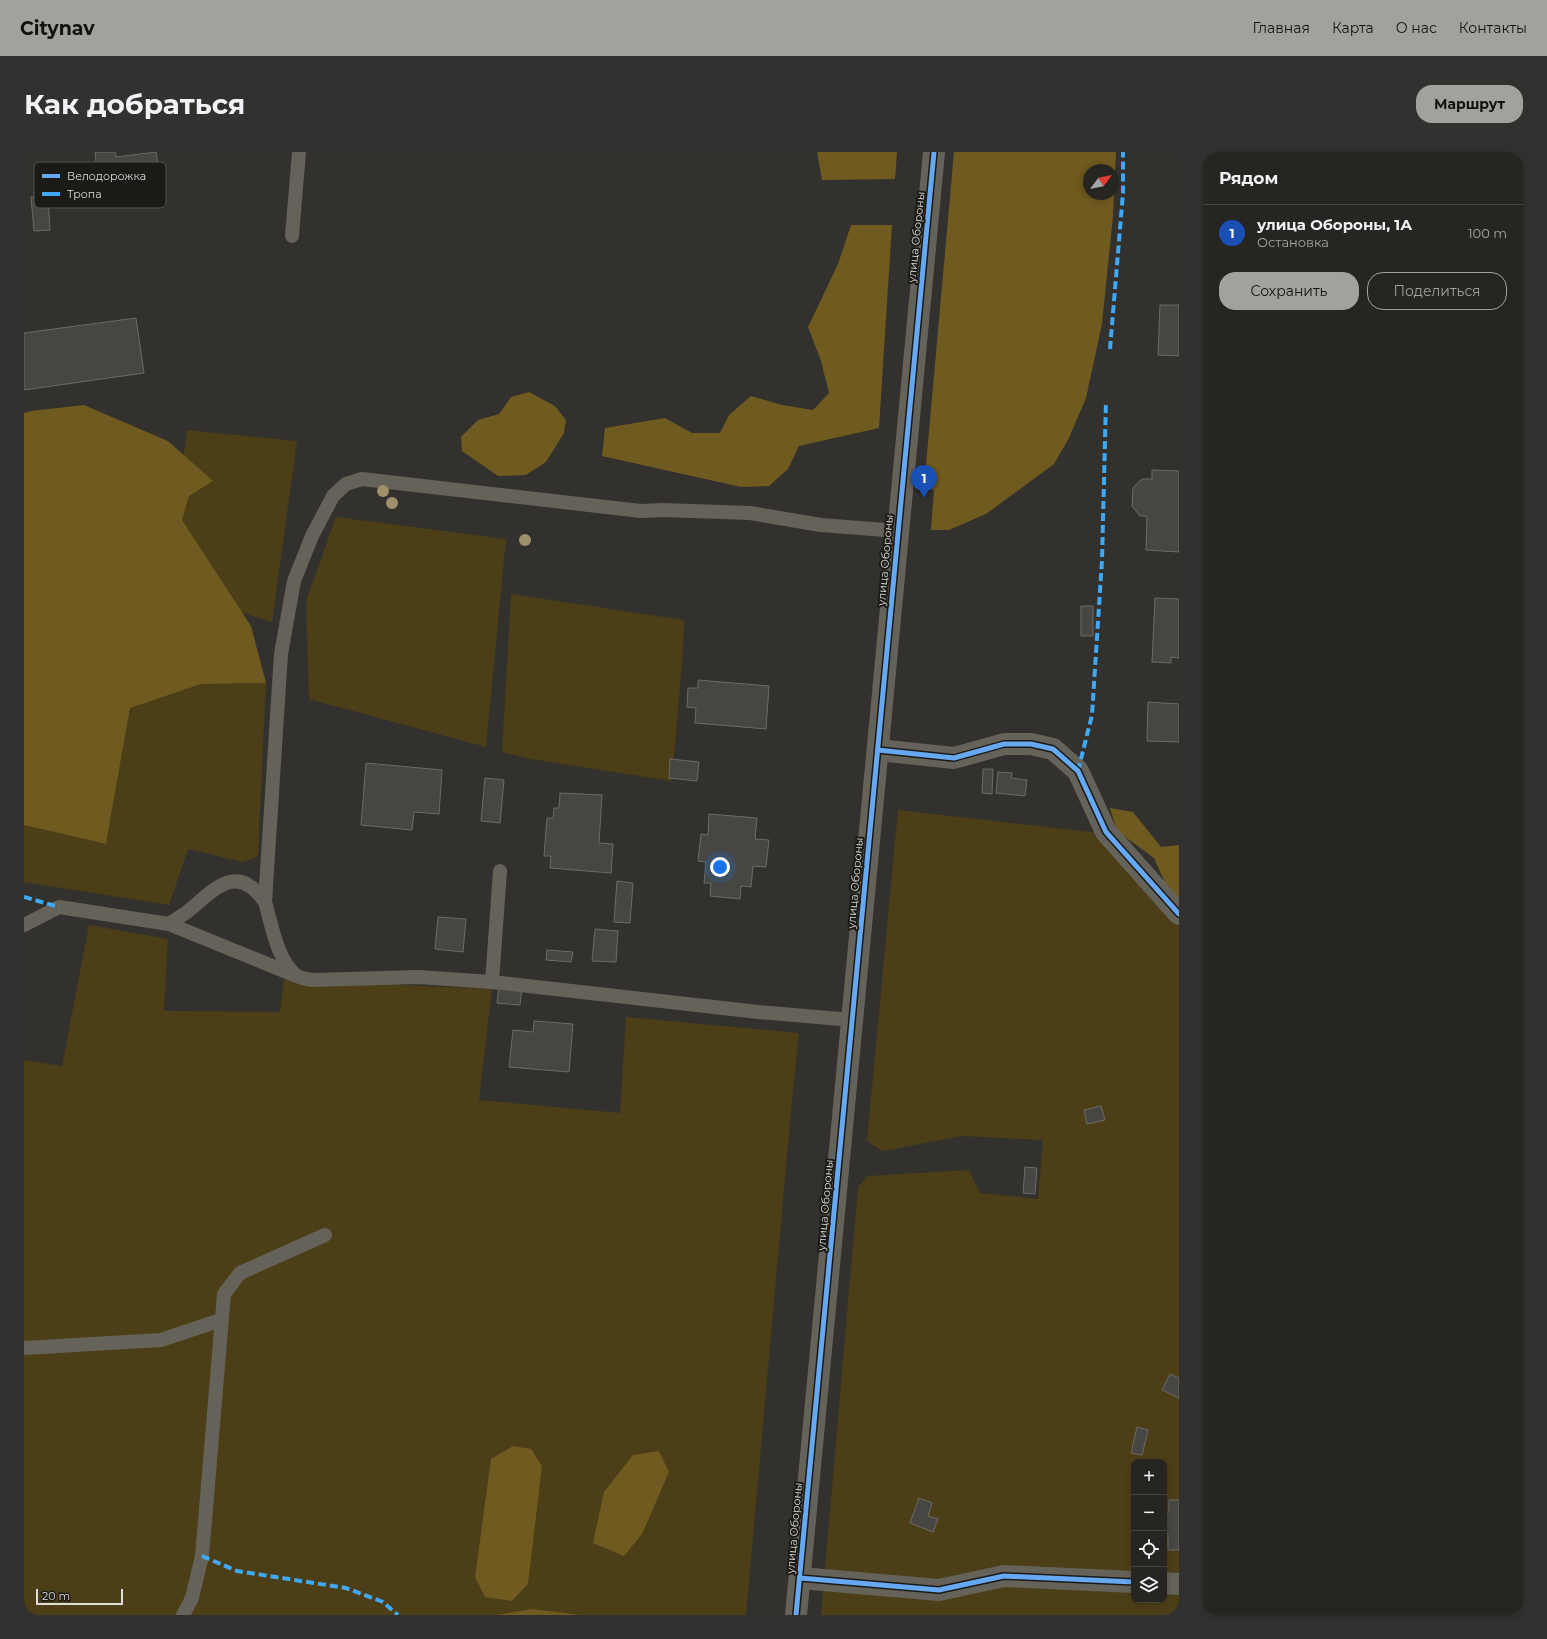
<!DOCTYPE html>
<html lang="ru">
<head>
<meta charset="utf-8">
<style>
  body { margin:0; font-family:Montserrat,sans-serif; background:#32312f; color:#f1f3f6 }
  .controls { position:absolute; right:12px; bottom:12px; display:grid; overflow:hidden; border-radius:8px; box-shadow:0 2px 6px #0003 }
  .controls button { width:36px; height:36px; display:grid; place-items:center; padding:0; border:0; border-bottom:1px solid #424240; background:#262522; color:#f1f3f6; font:20px sans-serif }
  .compass { position:absolute; left:1059px; top:12px; width:36px; height:36px; border-radius:50%; background:#262522; box-shadow:0 2px 6px #0003; rotate:58deg }
  .scale { position:absolute; left:12px; bottom:10px; width:87px; box-sizing:border-box; padding-left:4px; border:2px solid #dfddd7; border-top:0; font-size:11px; line-height:14px; white-space:nowrap; color:#dfddd7; -webkit-text-stroke:3px #1b1a16; paint-order:stroke }
  .you { position:absolute; left:696px; top:715px; width:14px; height:14px; margin:-10px; border:3px solid #fff; border-radius:50%; background:#1a73e8; box-shadow:0 0 0 6px #1a73e833 }
  .badge { display:grid; place-items:center; width:26px; height:26px; border-radius:50%; background:#a2a19c; color:#fff; font-size:13px; font-weight:700 }
  .pin { position:absolute; translate:-50% -33px; filter:drop-shadow(0 1px 2px #0008) }
  .pin::after { content:''; position:absolute; top:21px; width:14px; height:12px; background:inherit; clip-path:polygon(0 0,100% 0,50% 100%) }
  .list { margin:0; padding:0; list-style:none }
  h2 { display:flex; justify-content:space-between; align-items:center; height:52px; margin:0; padding:0 16px; font-size:17px }
  h2 small { font-size:13px; font-weight:400; color:#a4a5a5 }
  .list li { display:grid; grid-template-columns:26px 1fr auto; gap:12px; align-items:center; box-sizing:border-box; height:56px; padding:0 16px; border-top:1px solid #424240 }
  .list b { display:block; font-size:15px; white-space:nowrap }
  .list p { margin:0; font-size:13px; white-space:nowrap; color:#a4a5a5 }
  .list em { font-size:13px; font-style:normal; color:#a4a5a5 }
  .actions { display:flex; gap:8px; padding:12px 16px }
  .actions a { flex:1; padding:9px 0; border:1px solid #a2a19c; border-radius:16px; text-align:center; font-size:14px; color:#a2a19c }
  .actions .main { background:#a2a19c; color:#111 }
  .icon { flex:none; width:22px; height:22px; fill:none; stroke:currentColor; stroke-width:2; stroke-linecap:round; stroke-linejoin:round }
  .map { position:relative; flex:none; width:1155px; height:1463px; overflow:hidden; border-radius:16px }
  header { display:flex; align-items:center; gap:24px; box-sizing:border-box; height:56px; padding:0 20px; background:#a2a19c; color:#111 }
  header strong { font-size:19px }
  nav { display:flex; gap:22px; margin-inline-start:auto; font-size:14px }
  .intro { display:flex; align-items:center; justify-content:space-between; box-sizing:border-box; height:96px; padding:0 24px }
  h1 { margin:0; font-size:28px }
  .button { padding:10px 18px; border-radius:16px; background:#a2a19c; color:#111; font-size:14px; font-weight:700 }
  main { display:flex; gap:24px; padding:0 24px }
  aside { flex:1; background:#262522; border-radius:16px; box-shadow:0 2px 6px #0003 }
  .map>svg:first-child { display:block }
  .green { fill:#4c3e17; fill-rule:evenodd }
  .forest { fill:#6f5a1f; fill-rule:evenodd }
  .building { fill:#474643; stroke:#6c6b67 }
  .lines { fill:none; stroke-linecap:round; stroke-linejoin:round }
  .service { stroke:#656259; stroke-width:14 }
  .minor { stroke:#656259; stroke-width:22 }
  .tertiary { stroke:#656259; stroke-width:22 }
  .quiet { stroke:#3fa9f5; stroke-width:4; stroke-dasharray:8 4; stroke-linecap:butt }
  .cycleway-casing { stroke:#1b1a16; stroke-width:8 }
  .cycleway { stroke:#66a8f1; stroke-width:5 }
  .tree { fill:#9f906c }
  .labels { text-anchor:middle; stroke-width:4; stroke-linejoin:round; paint-order:stroke }
  .street-label { font-size:11px; fill:#dfddd7; stroke:#1b1a16 }
  .key { fill:#1b1a16; stroke:#565450; stroke-width:1 }
  .key-label { font-size:11px; fill:#dfddd7 }
</style>
</head>
<body>
<header>
<strong>Citynav</strong>
<nav><a>Главная</a><a>Карта</a><a>О нас</a><a>Контакты</a></nav>
</header>
<div class="intro"><h1>Как добраться</h1><a class="button">Маршрут</a></div>
<main>
<div class="map">
<svg width="1155" height="1463" viewBox="0 0 1155 1463">
  <rect width="100%" height="100%" fill="#32312d"/>
  <path class="green" d="M163 278 273 289 248 470 143 437Z
    M312 365 482 387 462 595 285 547 282 449Z
    M487 442 660 468 659 499 648 629 507 607 478 600Z
    M242 531 234 704 219 710 164 697 145 753 0 730V673L82 692 106 555 177 532Z
    M874 658 1076 681 1155 771V1463H797L834 1035 844 1024 945 1018 956 1041 1014 1047 1019 988 938 984 859 999 843 989ZM1110 1310H1140V1448H1110Z
    M65 773 144 787 140 859 256 860 260 828 468 837 455 948 596 961 602 865 775 881 766 970 722 1463H0V908L38 914Z"/>
  <path class="forest" d="M793 0H873L871 27 798 28Z
    M930 0H1092L1089 64 1078 172 1062 246 1045 286 1030 312 962 362 925 378H907L910 338 900 335ZM1065 18H1089V42H1065Z
    M827 73H868L855 276 775 294 764 317 745 334 717 335 578 304 581 276 641 266 668 281H696L705 263 727 244 758 253 789 258 805 241 797 209 784 175 814 112Z
    M505 240 531 254 542 268 540 281 522 310 502 323 474 324 438 299 437 285 454 268 475 262 487 245Z
    M60 253 144 289 189 329 165 344 158 368 227 474 242 531 177 532 106 556 82 692 0 673V261L7 259Z
    M1086 656 1109 660 1137 695 1155 693V751L1143 735 1130 706 1093 679Z
    M489 1294 507 1297 518 1314 504 1432 488 1449 461 1445 451 1425 467 1307Z
    M635 1299 645 1320 618 1382 600 1404 569 1391 580 1340 609 1303Z
    M508 1457 557 1463H472Z"/>
  <path class="building" d="M71 0H91L92 5 132 0 137 35 83 42 82 27 74 28Z
    M24 44 26 78 10 79 7 45Z
    M1136 153H1155V204L1134 203Z
    M112 166 120 221 0 238V181Z
    M1128 318 1155 319V400L1122 398 1123 364H1116L1108 354 1109 336 1118 327H1128Z
    M1131 446 1155 447V506L1147 505V511L1128 510Z
    M1057 454H1069V484H1057Z
    M674 528 745 534 742 577 671 571 672 556 663 555 664 536H674Z
    M1124 550 1155 552V590L1123 589Z
    M646 607 675 610 673 629 645 626Z
    M342 611 418 618 415 662 390 660 388 678 337 673Z
    M959 617H969L968 642 958 641Z
    M974 620 988 621 987 626 1003 628 1001 644 972 641Z
    M461 626 480 628 476 671 457 669Z
    M536 641 578 643 575 691 589 692 587 721 526 716 527 704H520L523 666H529L530 656H535Z
    M685 662 733 666 731 687 745 688 742 715 729 714 727 735 717 734 716 747 686 744 687 731H680L682 710 674 709 677 682 684 683Z
    M593 729 609 731 606 771 590 770Z
    M414 765 442 767 439 800 411 797Z
    M571 777 594 779 592 810 568 809Z
    M523 798 549 800 547 810 522 808Z
    M475 834 498 836 496 853 473 851Z
    M510 869 549 872 545 920 485 915 489 878 509 880Z
    M1077 954 1081 968 1063 972 1060 958Z
    M1001 1015 1013 1016 1011 1042 999 1041Z
    M1146 1222 1155 1226V1246L1138 1238Z
    M1113 1275 1124 1278 1118 1303 1107 1301Z
    M895 1346 908 1351 904 1364 914 1367 909 1380 886 1371Z
    M1145 1348H1155V1398H1144V1382H1140V1361L1145 1360Z"/>
  <g class="lines">
    <path class="service" d="M268 84 275 0
      M145 772 270 823
      M0 773 35 755 145 772C151 768 157 764 163 760 190 738 213 709 241 750
      M468 830 476 719
      M828 868 734 860 468 830 394 825 288 828C283 827 277 826 273 824 253 809 248 773 241 750L257 502 270 429 288 384 309 344 322 332 338 327 617 359 639 358 726 361 797 373 874 379
      M0 1196 137 1188 197 1168
      M159 1463 168 1446 178 1404 200 1142 216 1121 301 1083"/>
    <path class="minor" d="M854 598 930 606 980 592H1007L1029 597 1054 619 1082 680 1155 762
      M776 1426 915 1438 980 1424 1110 1430
      M1140 1431 1155 1432"/>
    <path class="tertiary" d="M772 1463 910 0"/>
    <path class="quiet" d="M1086 197 1099 41V0
      M1054 619 1068 563 1078 408 1082 249
      M0 745 35 755
      M178 1404 213 1419 322 1436 359 1450 374 1463"/>
    <defs>
      <path id="cycleway" d="M854 598 930 606 980 592H1007L1029 597 1054 619 1082 680 1155 762
        M776 1426 915 1438 980 1424 1110 1430
        M772 1463 910 0"/>
    </defs>
    <use href="#cycleway" class="cycleway-casing"/>
    <use href="#cycleway" class="cycleway"/>
  </g>
  <g class="tree">
    <circle cx="359" cy="339" r="6"/>
    <circle cx="368" cy="351" r="6"/>
    <circle cx="501" cy="388" r="6"/>
  </g>
  <g class="labels">
    <g class="street-label">
      <text transform="translate(892 85) rotate(-84)" y="4">улица Обороны</text>
      <text transform="translate(861 408) rotate(-85)" y="4">улица Обороны</text>
      <text transform="translate(831 731) rotate(-85)" y="4">улица Обороны</text>
      <text transform="translate(801 1053) rotate(-85)" y="4">улица Обороны</text>
      <text transform="translate(770 1376) rotate(-85)" y="4">улица Обороны</text>
    </g>
  </g>
  <rect x="10" y="10" width="132" height="46" rx="6" class="key"/>
  <rect x="18" y="22" width="18" height="4" fill="#66a8f1"/>
  <rect x="18" y="40" width="18" height="4" fill="#3fa9f5"/>
  <g class="key-label">
    <text x="43" y="28">Велодорожка</text>
    <text x="43" y="46">Тропа</text>
  </g>
</svg>
<div class="controls">
<button>+</button>
<button>−</button>
<button><svg class="icon" aria-label="locate" viewBox="0 0 24 24"><circle cx="12" cy="12" r="6"/><path d="M12 2v4M12 18v4M2 12h4M18 12h4"/></svg></button>
<button><svg class="icon" aria-label="layers" viewBox="0 0 24 24"><path d="M12 4l9 5-9 5-9-5zM3 14l9 5 9-5"/></svg></button>
</div>
<svg class="compass" viewBox="-18 -18 36 36"><path d="M0-13l5 13h-10z" fill="#e53935"/><path d="M0 13l5-13h-10z" fill="#a4a5a5"/></svg>
<div class="scale">20 m</div>
<div class="you"></div>
<div class="pin badge" style="left:900px;top:346px;background:#1a4fb4">1</div>
</div>
<aside>
<h2>Рядом<small></small></h2>
<ul class="list">
<li><span class="badge" style="background:#1a4fb4">1</span><div><b>улица Обороны, 1А</b><p>Остановка</p></div><em>100 m</em></li>
</ul>
<div class="actions"><a class="main">Сохранить</a><a>Поделиться</a></div>
</aside>
</main>
</body>
</html>
